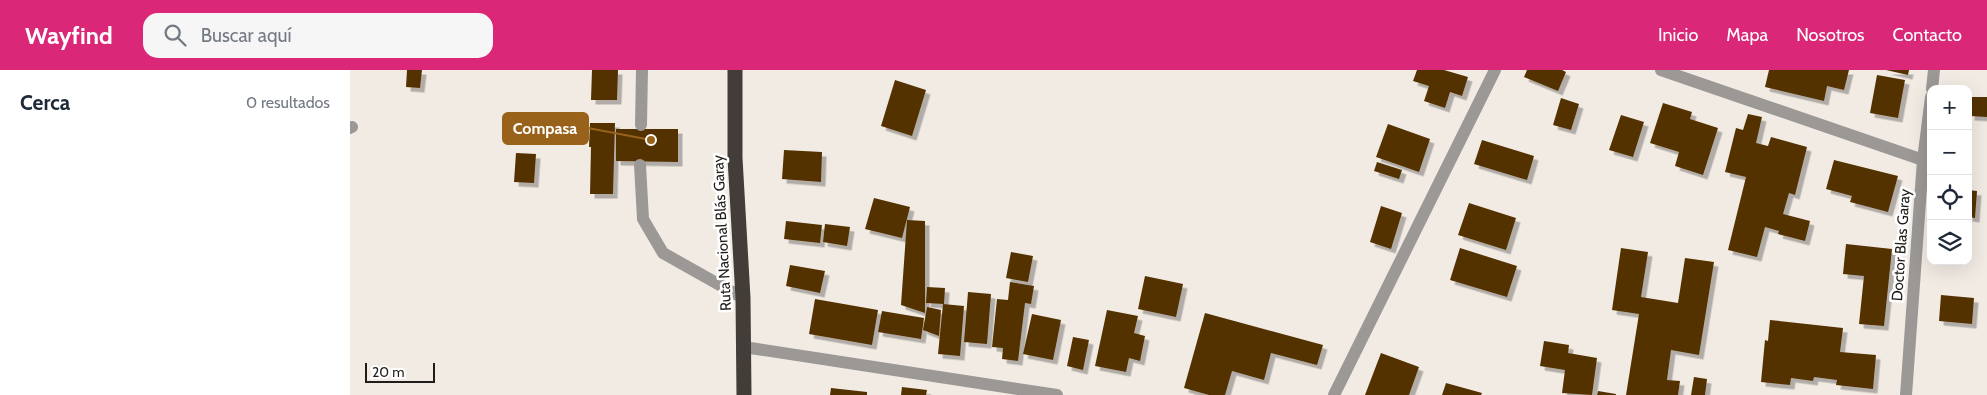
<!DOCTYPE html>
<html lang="es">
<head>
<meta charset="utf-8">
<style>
  body { margin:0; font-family:Cabin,sans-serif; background:#f6f6f7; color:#1f2937 }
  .controls { position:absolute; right:15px; top:15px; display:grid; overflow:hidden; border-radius:10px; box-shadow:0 5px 20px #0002 }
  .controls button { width:45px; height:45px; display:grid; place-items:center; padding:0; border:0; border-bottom:1px solid #e0e1e3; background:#fff; color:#1f2937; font:25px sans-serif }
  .scale { position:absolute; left:15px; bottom:12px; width:70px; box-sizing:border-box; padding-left:5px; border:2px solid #1f1d1a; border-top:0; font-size:14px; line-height:18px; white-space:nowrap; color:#1f1d1a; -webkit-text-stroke:4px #fff; paint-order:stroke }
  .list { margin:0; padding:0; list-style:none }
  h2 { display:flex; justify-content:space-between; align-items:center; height:65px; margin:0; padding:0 20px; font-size:21px }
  h2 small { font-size:16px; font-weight:400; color:#747a83 }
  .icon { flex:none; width:28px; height:28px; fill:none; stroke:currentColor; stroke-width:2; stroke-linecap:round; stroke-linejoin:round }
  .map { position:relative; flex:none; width:1637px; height:325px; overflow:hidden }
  header { display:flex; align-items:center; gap:30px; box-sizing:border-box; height:70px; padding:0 25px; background:#db2777; color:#fff }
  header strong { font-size:24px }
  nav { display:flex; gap:28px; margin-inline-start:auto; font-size:18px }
  .search { width:350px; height:45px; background:#f6f6f7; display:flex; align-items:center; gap:12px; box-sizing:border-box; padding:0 18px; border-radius:15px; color:#747a83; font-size:19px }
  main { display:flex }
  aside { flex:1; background:#fff }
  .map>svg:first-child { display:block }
  .building { fill:#533201; filter:url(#shadow) }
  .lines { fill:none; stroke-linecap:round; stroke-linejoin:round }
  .lane { stroke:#9b9896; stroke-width:12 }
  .street { stroke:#9b9896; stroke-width:12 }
  .highway { stroke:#423d38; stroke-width:15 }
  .labels { text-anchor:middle; stroke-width:5; stroke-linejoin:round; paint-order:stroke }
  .street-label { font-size:15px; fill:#1f1d1a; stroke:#fff }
  .leader { fill:none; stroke:#98621a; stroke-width:2 }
  .callout-dot { fill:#98621a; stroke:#fff; stroke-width:2 }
  .callout { fill:#98621a; stroke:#98621a; stroke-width:2 }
  .callout-label { font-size:16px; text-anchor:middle; font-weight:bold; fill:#fff }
</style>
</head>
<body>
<header>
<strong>Wayfind</strong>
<div class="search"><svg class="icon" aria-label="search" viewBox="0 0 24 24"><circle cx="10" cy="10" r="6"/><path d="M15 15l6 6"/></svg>Buscar aquí</div>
<nav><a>Inicio</a><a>Mapa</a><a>Nosotros</a><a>Contacto</a></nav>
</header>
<main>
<aside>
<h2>Cerca<small>0 resultados</small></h2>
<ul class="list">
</ul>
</aside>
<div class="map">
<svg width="1637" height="325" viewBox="0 0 1637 325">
  <defs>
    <filter id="shadow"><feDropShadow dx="4.5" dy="4.5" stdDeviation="0" flood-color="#0004"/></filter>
  </defs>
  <rect width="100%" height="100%" fill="#f2ebe4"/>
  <path class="building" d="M57 0H72L70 18 56 17Z
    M242 0H268L267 30H241Z
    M1067 0H1094L1118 7 1112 26 1100 22 1095 38 1074 31 1079 16 1063 11Z
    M1177 0H1212L1216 2 1208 21 1174 7Z
    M1419 0H1499L1494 20 1477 16 1474 31 1415 17Z
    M1536 0H1559L1558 5Z
    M1527 5 1555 10 1548 48 1520 43Z
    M545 10 576 20 562 66 531 56Z
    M1621 27H1637V47L1620 46Z
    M1211 28 1229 34 1221 60 1203 55Z
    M1313 33 1342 42 1340 49 1368 58 1353 105 1325 96 1329 82 1300 73Z
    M1398 44 1412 47 1406 73 1418 76 1421 67 1457 77 1445 125 1439 123 1433 144 1460 151 1455 171 1428 164 1429 161 1415 157 1407 187 1378 180 1396 107 1375 102 1386 58 1393 60Z
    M1271 45 1294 52 1283 87 1259 80Z
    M240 53H265L263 124H240L241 77H239Z
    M1038 54 1080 69 1069 102 1026 87Z
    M266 59H328V92L266 91Z
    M1132 70 1184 86 1177 110 1124 94Z
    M434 80 472 82 471 112 432 109Z
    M166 83 186 84 184 113 164 112Z
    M1484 90 1548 106 1538 142 1500 132 1502 126 1476 119Z
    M1027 92 1052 100 1049 109 1024 101Z
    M1618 120 1627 121 1625 148 1618 147Z
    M524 128 560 137 552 168 515 159Z
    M1119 133 1166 148 1156 180 1108 165Z
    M1031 136 1052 143 1041 179 1020 172Z
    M557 150 575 151V243L551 235Z
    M436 151 472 155 470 173 434 169Z
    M475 154 500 157 497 176 473 172Z
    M1496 174 1542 179 1534 256 1509 254 1514 206 1493 204Z
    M1110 178 1167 196 1157 227 1100 210Z
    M1271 178 1298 182 1291 227 1328 233 1335 188 1364 192 1349 285 1321 280 1317 310 1330 311 1328 325H1276L1289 244 1262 240Z
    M661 182 683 186 678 212 656 208Z
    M440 195 475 201 470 223 436 216Z
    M795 206 833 214 826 247 788 239Z
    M660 212 684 216 681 234 675 233 668 291 652 289 653 278 642 277 647 229 658 230Z
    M577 217 595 218 594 234 576 233Z
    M618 222 641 224 637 274 614 272Z
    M1591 225 1624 228 1622 254 1589 251Z
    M465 229 528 240 522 275 459 264Z
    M593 234 614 236 610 286 588 284Z
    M577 237 591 240 589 266 573 260Z
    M757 240 788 246 784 263 795 266 790 291 779 288 776 302 745 296Z
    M532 241 574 248 571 269 528 262Z
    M855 243 973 275 967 295 921 283 914 310 882 301 875 325H859L834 318Z
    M682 244 711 250 703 290 673 284Z
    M1420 250 1493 258 1490 282 1526 285 1523 319 1486 315 1487 310 1464 307 1463 311 1441 308 1440 315 1411 312 1415 270 1418 271Z
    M723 267 739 270 733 300 717 296Z
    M1194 271 1219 275 1218 283 1247 288 1242 325 1212 323 1215 300 1190 296Z
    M1031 283 1069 297 1059 325H1015Z
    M1344 307 1357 309 1355 325H1341Z
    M1096 313 1132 323 1131 325H1092Z
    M552 317 577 320 576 325H551Z
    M481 318 517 322V325H480Z
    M1248 321 1266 324V325H1247Z"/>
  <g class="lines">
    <path class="lane" d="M291 55 292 0
      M0 58 2 57
      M290 95 293 149 313 183 393 228"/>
    <path class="street" d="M1311 0 1573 90
      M1582 19 1584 0
      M394 277 707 325
      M984 325 1145 0
      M1556 325 1573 90 1581 27"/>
    <path class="highway" d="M385 0V88L393 228 394 325"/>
  </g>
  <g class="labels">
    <g class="street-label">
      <text transform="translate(372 163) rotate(-93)" y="5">Ruta Nacional Blás Garay</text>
      <text transform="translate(1551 175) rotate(-86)" y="5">Doctor Blas Garay</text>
    </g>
  </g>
  <path class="leader" d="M301 70L238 58"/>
  <circle class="callout-dot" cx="301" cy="70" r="5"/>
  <rect class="callout" x="153" y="43" width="85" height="31" rx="5"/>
  <g class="callout-label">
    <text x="195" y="64">Compasa</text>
  </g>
</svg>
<div class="controls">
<button>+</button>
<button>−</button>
<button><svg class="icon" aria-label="locate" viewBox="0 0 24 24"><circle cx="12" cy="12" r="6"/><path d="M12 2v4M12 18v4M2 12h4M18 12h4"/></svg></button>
<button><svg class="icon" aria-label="layers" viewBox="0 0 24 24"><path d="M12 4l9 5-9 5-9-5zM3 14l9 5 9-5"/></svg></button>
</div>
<div class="scale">20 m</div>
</div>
</main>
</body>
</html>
